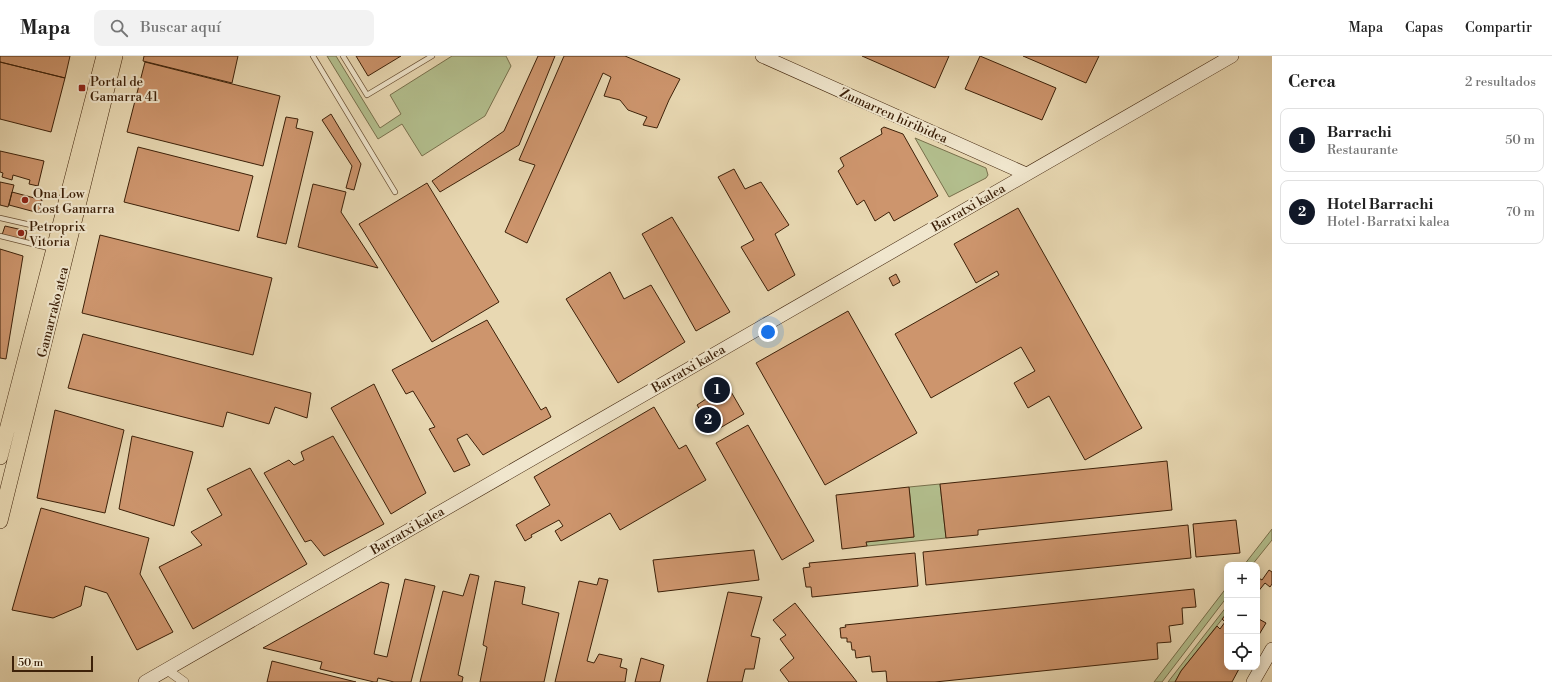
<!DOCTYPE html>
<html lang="es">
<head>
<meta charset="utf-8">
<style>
  body { margin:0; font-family:"Libre Bodoni",serif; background:#f2f2f2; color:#222 }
  .controls { position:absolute; right:12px; bottom:12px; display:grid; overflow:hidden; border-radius:8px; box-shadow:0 2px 10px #0003 }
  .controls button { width:36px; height:36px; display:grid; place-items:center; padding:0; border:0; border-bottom:1px solid #e0e0e0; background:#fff; color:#222; font:20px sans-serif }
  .scale { position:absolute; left:12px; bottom:10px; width:81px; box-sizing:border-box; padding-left:4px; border:2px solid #3d2109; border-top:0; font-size:11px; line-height:14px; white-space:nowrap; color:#3d2109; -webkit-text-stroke:3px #f0e6cd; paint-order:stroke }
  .you { position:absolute; left:768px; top:276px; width:14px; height:14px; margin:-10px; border:3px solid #fff; border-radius:50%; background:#1a73e8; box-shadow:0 0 0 6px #1a73e833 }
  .badge { display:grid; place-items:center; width:26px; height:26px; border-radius:50%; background:#111827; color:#fff; font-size:13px; font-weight:700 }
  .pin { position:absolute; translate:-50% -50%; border:2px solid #fff; box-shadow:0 1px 4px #0006 }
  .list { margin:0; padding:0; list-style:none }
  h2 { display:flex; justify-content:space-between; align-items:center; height:52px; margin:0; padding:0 16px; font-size:17px }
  h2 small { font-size:13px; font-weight:400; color:#767676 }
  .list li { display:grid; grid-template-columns:26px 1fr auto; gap:12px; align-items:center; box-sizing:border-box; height:64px; margin:0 8px 8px; padding:0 8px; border:1px solid #e0e0e0; border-radius:8px }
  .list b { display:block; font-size:15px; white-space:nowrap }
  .list p { margin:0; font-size:13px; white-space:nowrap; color:#767676 }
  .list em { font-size:13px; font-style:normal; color:#767676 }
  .icon { flex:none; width:22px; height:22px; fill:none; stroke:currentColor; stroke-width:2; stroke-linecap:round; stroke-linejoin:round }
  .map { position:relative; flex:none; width:1272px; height:626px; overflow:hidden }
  header { display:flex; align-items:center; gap:24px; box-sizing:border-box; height:56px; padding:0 20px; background:#fff; border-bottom:1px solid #e0e0e0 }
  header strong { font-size:19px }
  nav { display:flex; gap:22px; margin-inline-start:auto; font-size:14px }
  .search { width:280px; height:36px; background:#f2f2f2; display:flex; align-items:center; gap:10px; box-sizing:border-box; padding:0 14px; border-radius:8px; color:#767676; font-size:15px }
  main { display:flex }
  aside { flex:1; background:#fff }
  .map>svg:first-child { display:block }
  .green { fill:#b3bf8e; stroke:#78704c }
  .building { fill:#cd956d; stroke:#3d2109 }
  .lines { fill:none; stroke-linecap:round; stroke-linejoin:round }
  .lane-casing { stroke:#684f33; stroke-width:6 }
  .street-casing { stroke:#684f33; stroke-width:10 }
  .secondary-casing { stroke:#3d2109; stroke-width:14 }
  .primary-casing { stroke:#3d2109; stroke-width:16 }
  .lane { stroke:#f0e6cd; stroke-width:4.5 }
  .street { stroke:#f0e6cd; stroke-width:9 }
  .secondary { stroke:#f0e6cd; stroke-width:13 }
  .primary { stroke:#e8d8b2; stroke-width:15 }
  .poi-dot { fill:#8f2418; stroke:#f0e6cd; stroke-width:1.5 }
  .labels { text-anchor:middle; stroke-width:4; stroke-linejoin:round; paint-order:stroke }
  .poi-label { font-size:13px; fill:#3d2109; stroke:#f0e6cd; text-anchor:start }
  .street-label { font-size:13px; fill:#3d2109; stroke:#f0e6cd }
</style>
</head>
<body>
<header>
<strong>Mapa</strong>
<div class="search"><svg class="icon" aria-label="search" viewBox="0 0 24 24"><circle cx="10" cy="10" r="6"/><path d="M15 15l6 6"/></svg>Buscar aquí</div>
<nav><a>Mapa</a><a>Capas</a><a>Compartir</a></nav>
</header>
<main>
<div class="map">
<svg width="1272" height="626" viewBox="0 0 1272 626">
  <rect width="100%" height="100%" fill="#e8d8b2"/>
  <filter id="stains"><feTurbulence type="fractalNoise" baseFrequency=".005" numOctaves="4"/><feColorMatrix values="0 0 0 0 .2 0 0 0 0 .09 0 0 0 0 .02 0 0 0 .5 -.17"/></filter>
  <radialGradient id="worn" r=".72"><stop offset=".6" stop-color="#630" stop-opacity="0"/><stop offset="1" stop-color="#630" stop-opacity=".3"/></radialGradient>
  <path class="green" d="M327 0H336L380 72 401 58 390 39 452 0H506L511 10 485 60 422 100 402 68 378 83Z
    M915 82 986 112 988 119 986 122 949 141Z
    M940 428 946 482 867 490 866 486 914 481 909 431Z
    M1272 473V484L1252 509H1244Z
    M1227 531V541L1162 626H1154Z
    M1227 550V557L1181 615 1175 626H1168Z"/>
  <path class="building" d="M0 0H70L65 22 0 6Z
    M144 0H238L232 27 143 5Z
    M356 0H401L368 20Z
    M538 0H555L519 89 440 136 432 125 504 75Z
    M564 0H625L680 23 669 44 657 72 643 69 647 61 628 54 620 44 604 40 611 21 603 17 527 187 505 176 535 109 519 104Z
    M862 0H949L935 32Z
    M980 0 1056 32 1042 64 965 33Z
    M1023 0H1099L1086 27Z
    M0 6 65 22 51 76 0 63Z
    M145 6 280 40 263 110 127 76Z
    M331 58 361 108 354 134 346 132 352 110 322 64Z
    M286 61 298 63 296 72 313 76 286 188 257 181Z
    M884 71 903 78 938 140 894 165 889 156 875 165 864 144 857 149 838 115 844 110 840 102 882 78 881 73Z
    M138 91 253 120 239 175 124 146Z
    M0 95 44 105 38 130 29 128 30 124 13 119 12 124 2 121 3 117 0 116Z
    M734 113 745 133 761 126 789 169 775 178 795 219 768 235 741 191 754 184 718 121Z
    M0 126 14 129 8 151 0 149Z
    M427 127 499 246 432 286 359 168Z
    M313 128 346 136 341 156 378 212 298 191Z
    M12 136 42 144 39 157 9 149Z
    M1018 152 1142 372 1085 404 1049 340 1028 352 1014 327 1035 315 1021 291 931 342 895 278 999 219 997 215 976 227 954 188Z
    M672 161 730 256 696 275 642 178Z
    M5 170 27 175 25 184 2 179Z
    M100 179 272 222 253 299 82 257Z
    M0 193 23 200 6 303 0 302Z
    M610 216 624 243 651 229 685 286 618 327 566 243Z
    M896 218 900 226 893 230 889 222Z
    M848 255 917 377 825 429 756 307Z
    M487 264 541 354 546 351 551 361 483 399 467 378 457 383 470 409 454 416 429 373 435 371 413 335 406 338 392 314Z
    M83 278 311 337 307 362 275 351 269 368 227 356 223 371 68 332Z
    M374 328 426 437 391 458 331 352Z
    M730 334 744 358 713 376 697 349 706 343 708 346Z
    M654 351 679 393 686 389 706 424 620 474 610 457 561 485 555 475 563 470 559 464 531 479 532 481 525 485 516 469 550 449 534 421Z
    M55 354 124 374 105 457 37 442Z
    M748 369 814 485 782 504 716 387Z
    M132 380 193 396 174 470 119 453Z
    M333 380 384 468 324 500 311 484 305 486 264 417 289 404 294 409 304 404 301 396Z
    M1167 405 1172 454 978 474V479L946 482 940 428Z
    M250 412 307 508 193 573 159 511 202 489 191 476 222 459 207 433Z
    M909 431 914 481 866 486 867 490 842 493 836 439Z
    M41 452 149 482 140 518 173 576 137 594 107 537 85 530 81 550 53 562 12 554Z
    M1236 464 1240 497 1196 501 1193 468Z
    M1188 469 1191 502 926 529 923 496Z
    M754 494 759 524 658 536 653 504Z
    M915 497 918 530 812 541 811 531H806L803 512 810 511 809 507Z
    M1269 514 1272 516V528L1270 531 1265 527 1257 537V521L1262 524Z
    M470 518 479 520 458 619 463 621 462 626H420L443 535 463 540Z
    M599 522 608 524 587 605 594 607 599 598 622 603 620 611 627 613 625 626H555L579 525 597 529Z
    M405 523 435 530 411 626H394L378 622 377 626H374L320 613 322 606 263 592 381 526 389 528 374 598 387 601Z
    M495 525 525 531 522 548 559 557 544 626H480L487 591 483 589Z
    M1194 533 1196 551 1182 552 1183 568 1169 570 1171 586 1157 587 1158 603 935 626H887L886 615 872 616 870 600 856 602 855 594H852L851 586H847V582H841L840 572 846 571 845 569Z
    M728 536 762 541 751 580 760 582 754 613H745L742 626H707Z
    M795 547 857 626H789L780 614 794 602 780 583 786 579 773 564Z
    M1227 557V611H1240L1232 626H1175L1181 615 1217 570 1220 573 1225 566 1222 563Z
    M1257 562 1266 567 1257 582Z
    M641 602 664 609 660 626H635Z
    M272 605 356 626H267Z"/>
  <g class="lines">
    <defs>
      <path id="lane" d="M313 0 395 136
        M343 0 367 39 432 0
        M0 162 57 175
        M0 180 53 193"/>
      <path id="street" d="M166 613 184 626"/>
      <path id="secondary" d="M762 0 1026 118
        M145 626 1232 0
        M1253 626 1272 593"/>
      <path id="primary" d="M0 401 104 0
        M0 465 115 0"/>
    </defs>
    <use href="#lane" class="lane-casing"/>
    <use href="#street" class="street-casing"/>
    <use href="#secondary" class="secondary-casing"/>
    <use href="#primary" class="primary-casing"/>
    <use href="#lane" class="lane"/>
    <use href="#street" class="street"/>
    <use href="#secondary" class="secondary"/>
    <use href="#primary" class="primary"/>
  </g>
  <g class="poi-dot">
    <rect x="78" y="28" width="8" height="8" rx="2"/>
    <circle cx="25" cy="144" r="4"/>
    <circle cx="21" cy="177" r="4"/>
  </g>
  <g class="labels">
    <g class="poi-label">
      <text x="90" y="30">Portal de<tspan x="90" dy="15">Gamarra 41</tspan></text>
      <text x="33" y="142">Ona Low<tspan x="33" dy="15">Cost Gamarra</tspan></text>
      <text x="29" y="175">Petroprix<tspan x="29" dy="15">Vitoria</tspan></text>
    </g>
    <g class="street-label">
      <text transform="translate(894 59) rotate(24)" y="5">Zumarren hiribidea</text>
      <text transform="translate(968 151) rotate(-30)" y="5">Barratxi kalea</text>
      <text transform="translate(52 256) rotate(-76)" y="5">Gamarrako atea</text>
      <text transform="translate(688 312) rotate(-30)" y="5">Barratxi kalea</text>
      <text transform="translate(407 474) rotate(-30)" y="5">Barratxi kalea</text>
    </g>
  </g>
  <rect width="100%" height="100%" filter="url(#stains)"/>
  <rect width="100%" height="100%" fill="url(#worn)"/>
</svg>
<div class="controls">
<button>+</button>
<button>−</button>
<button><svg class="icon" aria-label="locate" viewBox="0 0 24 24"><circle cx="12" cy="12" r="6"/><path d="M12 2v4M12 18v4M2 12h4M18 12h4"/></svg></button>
</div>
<div class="scale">50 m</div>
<div class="you"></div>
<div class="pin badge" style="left:717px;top:334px">1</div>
<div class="pin badge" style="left:708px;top:364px">2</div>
</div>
<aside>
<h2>Cerca<small>2 resultados</small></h2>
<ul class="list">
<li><span class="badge">1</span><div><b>Barrachi</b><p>Restaurante</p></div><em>50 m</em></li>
<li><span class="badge">2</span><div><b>Hotel Barrachi</b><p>Hotel · Barratxi kalea</p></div><em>70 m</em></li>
</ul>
</aside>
</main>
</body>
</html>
